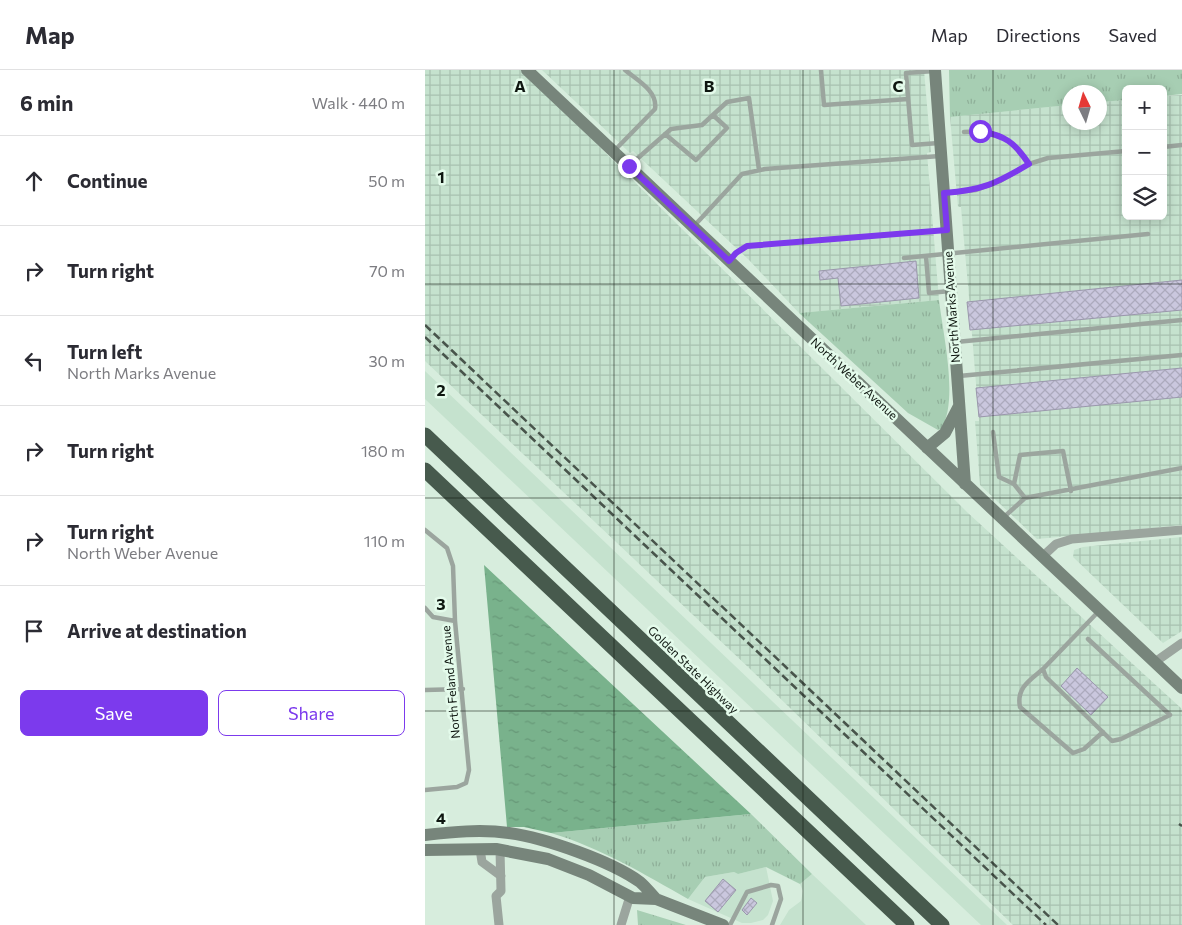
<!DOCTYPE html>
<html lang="en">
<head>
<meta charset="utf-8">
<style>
  body { margin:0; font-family:Commissioner,sans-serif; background:#f7f7f7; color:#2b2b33 }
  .controls { position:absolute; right:15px; top:15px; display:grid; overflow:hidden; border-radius:8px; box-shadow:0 2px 12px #0003 }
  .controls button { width:45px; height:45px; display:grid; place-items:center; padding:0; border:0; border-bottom:1px solid #e1e1e2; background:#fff; color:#2b2b33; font:25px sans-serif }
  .compass { position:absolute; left:637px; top:15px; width:45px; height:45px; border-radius:50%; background:#fff; box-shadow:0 2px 12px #0003; rotate:355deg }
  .stop { position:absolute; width:15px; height:15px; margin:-11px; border:4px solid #7c3aed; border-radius:50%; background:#fff }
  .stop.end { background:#7c3aed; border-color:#fff; box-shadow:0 1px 5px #0008 }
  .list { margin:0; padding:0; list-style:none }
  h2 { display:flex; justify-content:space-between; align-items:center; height:65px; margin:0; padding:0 20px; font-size:21px }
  h2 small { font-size:16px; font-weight:400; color:#7c7c81 }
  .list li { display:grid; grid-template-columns:32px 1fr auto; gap:15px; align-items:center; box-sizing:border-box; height:90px; padding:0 20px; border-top:1px solid #e1e1e2 }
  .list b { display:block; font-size:19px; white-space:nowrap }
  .list p { margin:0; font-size:16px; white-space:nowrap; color:#7c7c81 }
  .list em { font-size:16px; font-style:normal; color:#7c7c81 }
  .actions { display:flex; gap:10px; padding:15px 20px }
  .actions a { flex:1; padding:11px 0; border:1px solid #7c3aed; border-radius:8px; text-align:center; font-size:18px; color:#7c3aed }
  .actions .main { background:#7c3aed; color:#fff }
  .icon { flex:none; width:28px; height:28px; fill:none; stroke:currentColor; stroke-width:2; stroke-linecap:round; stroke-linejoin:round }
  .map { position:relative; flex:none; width:757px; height:855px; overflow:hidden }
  header { display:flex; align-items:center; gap:30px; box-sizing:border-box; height:70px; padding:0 25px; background:#fff; border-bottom:1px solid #e1e1e2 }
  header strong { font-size:24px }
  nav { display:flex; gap:28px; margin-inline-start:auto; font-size:18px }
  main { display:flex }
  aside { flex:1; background:#fff }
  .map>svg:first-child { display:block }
  .built { fill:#c5e2ce }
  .industrial { fill:url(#industrial-grid) }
  .grass { fill:url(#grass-tufts) }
  .water { fill:url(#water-ripples) }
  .building { fill:url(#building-cross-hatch); stroke:#9a97ac }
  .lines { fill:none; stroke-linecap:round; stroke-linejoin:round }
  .lane { stroke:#9ba59e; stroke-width:4.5 }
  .street { stroke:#9ba59e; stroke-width:9 }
  .secondary { stroke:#77857b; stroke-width:12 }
  .highway { stroke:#475a4d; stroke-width:15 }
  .rail { stroke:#48544b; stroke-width:2.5; stroke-dasharray:8 4; stroke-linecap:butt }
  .route { stroke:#7c3aed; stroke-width:6 }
  .grid { fill:none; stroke:#0e1610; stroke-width:1; stroke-opacity:0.55 }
  .labels { text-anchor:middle; stroke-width:5; stroke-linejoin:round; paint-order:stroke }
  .street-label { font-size:12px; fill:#0e1610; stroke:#e4fbeb }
  .grid-label { font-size:16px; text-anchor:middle; font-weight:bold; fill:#0e1610; stroke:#e4fbeb; stroke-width:5; stroke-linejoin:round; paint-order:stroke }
</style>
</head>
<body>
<header>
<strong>Map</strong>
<nav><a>Map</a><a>Directions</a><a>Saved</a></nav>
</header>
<main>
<aside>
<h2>6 min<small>Walk · 440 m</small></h2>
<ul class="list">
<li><svg class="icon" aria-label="ahead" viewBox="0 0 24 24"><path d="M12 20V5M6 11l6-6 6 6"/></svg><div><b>Continue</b></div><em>50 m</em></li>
<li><svg class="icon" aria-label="right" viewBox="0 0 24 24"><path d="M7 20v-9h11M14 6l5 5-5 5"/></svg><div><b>Turn right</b></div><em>70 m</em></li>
<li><svg class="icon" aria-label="left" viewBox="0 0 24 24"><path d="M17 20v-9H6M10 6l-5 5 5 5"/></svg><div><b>Turn left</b><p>North Marks Avenue</p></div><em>30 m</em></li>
<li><svg class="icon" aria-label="right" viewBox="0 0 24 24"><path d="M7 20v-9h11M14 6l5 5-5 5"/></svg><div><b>Turn right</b></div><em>180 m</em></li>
<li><svg class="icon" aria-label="right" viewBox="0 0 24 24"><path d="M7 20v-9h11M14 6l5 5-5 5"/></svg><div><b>Turn right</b><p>North Weber Avenue</p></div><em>110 m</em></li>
<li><svg class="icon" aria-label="arrive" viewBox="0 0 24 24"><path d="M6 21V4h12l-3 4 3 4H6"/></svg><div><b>Arrive at destination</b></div></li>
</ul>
<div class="actions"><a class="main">Save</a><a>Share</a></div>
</aside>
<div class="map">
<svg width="757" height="855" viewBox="0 0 757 855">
  <defs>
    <pattern id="industrial-grid" width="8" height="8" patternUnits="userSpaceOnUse" patternTransform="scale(1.25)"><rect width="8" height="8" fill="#c5e2ce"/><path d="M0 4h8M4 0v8" fill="none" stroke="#a8c1b0"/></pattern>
    <pattern id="grass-tufts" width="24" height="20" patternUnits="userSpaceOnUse" patternTransform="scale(1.25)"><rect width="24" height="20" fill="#a7ceb3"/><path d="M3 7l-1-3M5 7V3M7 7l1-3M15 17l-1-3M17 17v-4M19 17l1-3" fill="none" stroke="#8fb099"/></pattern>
    <pattern id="water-ripples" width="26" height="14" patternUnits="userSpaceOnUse" patternTransform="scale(1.25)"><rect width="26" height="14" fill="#79b28c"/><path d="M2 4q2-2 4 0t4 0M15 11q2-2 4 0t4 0" fill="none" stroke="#679878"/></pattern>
    <pattern id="building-cross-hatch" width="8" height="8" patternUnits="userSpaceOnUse" patternTransform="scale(1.25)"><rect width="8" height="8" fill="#cac7de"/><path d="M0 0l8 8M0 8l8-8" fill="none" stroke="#acaabd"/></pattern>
  </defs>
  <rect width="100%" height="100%" fill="#d7eddd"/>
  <path class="built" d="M0 301 408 689 582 855H556L0 329Z
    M341 797 348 831 343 845 338 850 326 853H317L263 829 280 807 309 802 313 804Z
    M387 804 441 855H355L364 840 376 831 378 821 375 814Z"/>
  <path class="industrial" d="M0 0H97L543 443 757 639V855H588L323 597 0 291Z
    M117 0H499L506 82 502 83 514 230 374 243 324 190 208 81 205 83Z
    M757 25V455L612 469 555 415 550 351H554L544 227 536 137H533L525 47 644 35V52H674L675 32 701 30V146H738V26Z
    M757 467V561L738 573 648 487 649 480 658 477Z"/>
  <path class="grass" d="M524 0H757V24L738 26V19H701V30L675 32 674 22H644V35L525 47Z
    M514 230C518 264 534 331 516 359L513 360 483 343 374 243Z
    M326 744 387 804 375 814 341 797 313 804 309 802 280 807 263 829C219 804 176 778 126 763Z
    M212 840 261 855H213Z"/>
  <path class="water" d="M59 495 326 744 126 763 99 757H82Z"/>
  <path class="building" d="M491 191 494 228 416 236 413 208 395 210 394 201Z
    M757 210V240L545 260 542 232Z
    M757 298V327L554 347 551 318Z
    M652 598 683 627 666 645 636 616Z
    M298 809 311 820 293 842 280 831Z
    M326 828 332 833 322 845 317 840Z"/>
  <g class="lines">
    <path class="lane" d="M396 0 399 35 483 29
      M509 1 481 3 487 75 514 73
      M539 62C572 59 585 68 604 94
      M240 64 271 90 302 58 288 45
      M738 77 757 75
      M189 81 230 39C233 21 212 10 200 0
      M205 95 246 59 277 55 302 32 324 28 334 100
      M521 123 551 120 575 111 604 94 623 88 701 81
      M269 156 317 104 340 99 515 86
      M501 186 504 223 525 221
      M479 188 723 164
      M305 191 311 183 322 176 520 160
      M531 272 757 250
      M534 306 757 285
      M568 362 574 407 589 414 600 428
      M589 414 595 385 638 381 646 421
      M579 447 600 428 757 398
      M0 460 22 478 28 496 30 551 44 700 41 713 32 717 0 720
      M0 538 8 547 30 551
      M663 569 745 645 696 669 687 671 621 607 618 599 674 541
      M618 599C605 610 591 618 595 637L648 683 659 679 678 662
      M0 620 38 619
      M305 855 322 822 346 815 353 816 356 829 347 855"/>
    <path class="street" d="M618 486 631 474 647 469 757 460
      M730 592 757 573
      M55 779 57 792 76 806
      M74 855 71 826 76 821 75 780
      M196 855 205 826"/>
    <path class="secondary" d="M102 0 757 618
      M510 0 540 414
      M502 378 520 363 534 336
      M0 765C27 762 56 759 84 763 120 768 186 791 215 812 221 817 226 824 231 829
      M0 780 71 779 123 789 164 805 208 828 231 829 298 855"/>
    <path class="highway" d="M0 365 517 855
      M0 400 482 855"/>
    <path class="rail" d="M0 255 633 855
      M0 267 621 855
      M754 754 757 756"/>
  </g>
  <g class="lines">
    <path class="route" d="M204 96 304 191 311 183 322 176 522 160 519 123C558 120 570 114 604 94 589 72 581 66 555 61"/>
  </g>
  <path class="grid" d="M189 0V855M378 0V855M568 0V855M0 214H757M0 428H757M0 641H757"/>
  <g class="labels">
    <g class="street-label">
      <text transform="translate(527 237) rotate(-94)" y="4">North Marks Avenue</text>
      <text transform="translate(429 309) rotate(43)" y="4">North Weber Avenue</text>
      <text transform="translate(268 600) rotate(44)" y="4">Golden State Highway</text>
      <text transform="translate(26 612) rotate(-95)" y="4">North Feland Avenue</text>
    </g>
  </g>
  <g class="grid-label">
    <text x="95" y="22">A</text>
    <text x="284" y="22">B</text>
    <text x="473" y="22">C</text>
    <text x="16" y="113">1</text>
    <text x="16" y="326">2</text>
    <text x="16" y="540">3</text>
    <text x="16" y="754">4</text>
  </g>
</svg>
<div class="controls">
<button>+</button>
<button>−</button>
<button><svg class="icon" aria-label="layers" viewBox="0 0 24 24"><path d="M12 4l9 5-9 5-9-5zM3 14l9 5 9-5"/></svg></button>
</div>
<svg class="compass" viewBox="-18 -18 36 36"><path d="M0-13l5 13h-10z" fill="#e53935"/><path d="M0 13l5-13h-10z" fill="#7c7c81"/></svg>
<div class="stop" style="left:555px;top:61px"></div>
<div class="stop end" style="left:204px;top:96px"></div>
</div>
</main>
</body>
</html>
